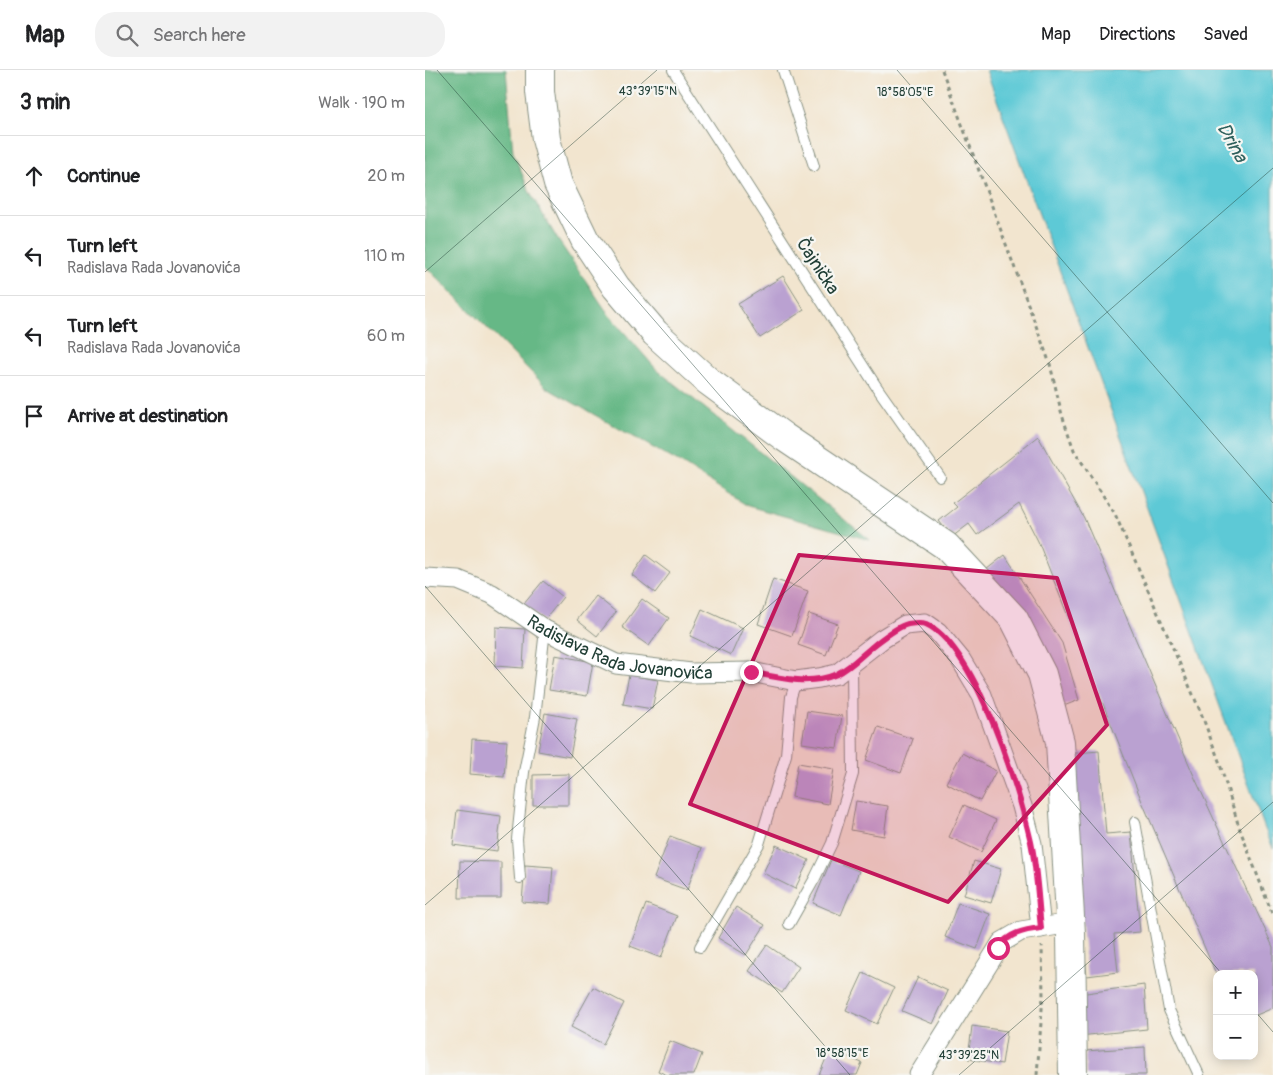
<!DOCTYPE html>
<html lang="en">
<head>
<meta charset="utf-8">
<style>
  body { margin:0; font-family:Pangolin,sans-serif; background:#f2f2f2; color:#202124 }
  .controls { position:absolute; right:15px; bottom:15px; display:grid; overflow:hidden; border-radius:10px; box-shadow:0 2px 12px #0003 }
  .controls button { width:45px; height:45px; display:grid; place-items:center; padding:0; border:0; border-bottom:1px solid #e0e0e0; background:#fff; color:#202124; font:25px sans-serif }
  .stop { position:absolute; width:15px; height:15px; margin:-11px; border:4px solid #db2777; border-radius:50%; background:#fff }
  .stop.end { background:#db2777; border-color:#fff; box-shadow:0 1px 5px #0008 }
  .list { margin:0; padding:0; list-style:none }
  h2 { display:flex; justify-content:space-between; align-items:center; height:65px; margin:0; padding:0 20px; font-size:21px }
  h2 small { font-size:16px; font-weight:400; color:#757577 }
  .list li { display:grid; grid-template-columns:32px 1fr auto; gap:15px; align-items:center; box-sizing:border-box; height:80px; padding:0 20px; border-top:1px solid #e0e0e0 }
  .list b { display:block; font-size:19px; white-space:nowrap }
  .list p { margin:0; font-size:16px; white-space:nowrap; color:#757577 }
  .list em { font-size:16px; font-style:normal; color:#757577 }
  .icon { flex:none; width:28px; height:28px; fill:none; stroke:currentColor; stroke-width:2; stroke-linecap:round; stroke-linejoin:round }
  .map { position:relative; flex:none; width:848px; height:1005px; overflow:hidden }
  header { display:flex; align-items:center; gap:30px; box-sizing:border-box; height:70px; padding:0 25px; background:#fff; border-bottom:1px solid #e0e0e0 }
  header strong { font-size:24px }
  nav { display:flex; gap:28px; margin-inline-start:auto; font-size:18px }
  .search { width:350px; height:45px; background:#f2f2f2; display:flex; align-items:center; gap:12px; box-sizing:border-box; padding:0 18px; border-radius:20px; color:#757577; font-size:19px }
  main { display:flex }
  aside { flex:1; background:#fff }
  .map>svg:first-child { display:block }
  .forest { fill:#66b886; stroke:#427a5d }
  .water { fill:#5dc9d6; stroke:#3e8385 }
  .building { fill:#baa1d1 }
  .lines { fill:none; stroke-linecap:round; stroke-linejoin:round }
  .service-casing { stroke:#889182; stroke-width:12 }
  .minor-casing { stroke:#889182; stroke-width:21 }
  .secondary-casing { stroke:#889182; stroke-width:30 }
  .path { stroke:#889182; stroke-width:3; stroke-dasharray:4 4; stroke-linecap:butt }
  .service { stroke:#fff; stroke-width:10 }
  .minor { stroke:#fff; stroke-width:19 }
  .secondary { stroke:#fff; stroke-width:28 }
  .route { stroke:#db2777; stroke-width:6 }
  .marked { fill:#c2185b; fill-opacity:0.2; stroke:#c2185b; stroke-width:4; stroke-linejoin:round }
  .ticks { fill:none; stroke:#1f3d34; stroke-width:1; stroke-opacity:0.45 }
  .labels { text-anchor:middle; stroke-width:4.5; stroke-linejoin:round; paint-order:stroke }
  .street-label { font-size:18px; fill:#1f3d34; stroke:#f6f6f2 }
  .water-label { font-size:19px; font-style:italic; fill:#2e605c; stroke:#f6f6f2 }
  .ticks-label { font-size:12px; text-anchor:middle; fill:#1f3d34; stroke:#f6f6f2; stroke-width:4.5; stroke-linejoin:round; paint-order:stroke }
</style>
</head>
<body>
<header>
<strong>Map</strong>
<div class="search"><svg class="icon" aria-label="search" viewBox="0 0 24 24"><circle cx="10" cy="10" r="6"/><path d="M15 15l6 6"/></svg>Search here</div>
<nav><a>Map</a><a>Directions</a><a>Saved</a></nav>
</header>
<main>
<aside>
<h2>3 min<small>Walk · 190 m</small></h2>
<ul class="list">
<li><svg class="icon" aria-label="ahead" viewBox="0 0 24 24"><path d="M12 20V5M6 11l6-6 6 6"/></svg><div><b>Continue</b></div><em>20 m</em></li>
<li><svg class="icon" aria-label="left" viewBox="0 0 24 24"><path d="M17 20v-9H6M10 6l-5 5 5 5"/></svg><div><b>Turn left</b><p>Radislava Rada Jovanovića</p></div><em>110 m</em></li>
<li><svg class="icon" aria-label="left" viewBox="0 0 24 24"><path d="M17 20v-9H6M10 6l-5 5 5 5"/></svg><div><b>Turn left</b><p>Radislava Rada Jovanovića</p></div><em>60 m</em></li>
<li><svg class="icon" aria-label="arrive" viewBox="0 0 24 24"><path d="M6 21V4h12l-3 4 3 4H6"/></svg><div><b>Arrive at destination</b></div></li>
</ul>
</aside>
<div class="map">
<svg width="848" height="1005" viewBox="0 0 848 1005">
  <rect width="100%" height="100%" fill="#f6f6f2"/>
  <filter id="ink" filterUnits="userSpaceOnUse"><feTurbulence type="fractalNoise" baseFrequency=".02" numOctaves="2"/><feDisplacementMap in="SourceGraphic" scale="10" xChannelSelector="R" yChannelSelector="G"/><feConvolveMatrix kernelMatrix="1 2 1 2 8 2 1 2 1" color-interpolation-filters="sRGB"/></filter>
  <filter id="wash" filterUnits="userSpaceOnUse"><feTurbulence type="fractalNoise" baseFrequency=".0096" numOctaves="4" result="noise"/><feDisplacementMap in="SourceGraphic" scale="20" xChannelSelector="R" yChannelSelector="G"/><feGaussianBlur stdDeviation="1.12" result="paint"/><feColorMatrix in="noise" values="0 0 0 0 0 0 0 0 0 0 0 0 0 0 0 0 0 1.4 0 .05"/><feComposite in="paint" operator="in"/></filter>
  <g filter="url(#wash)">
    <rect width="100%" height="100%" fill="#f2e5cf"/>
    <path class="forest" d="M0 0H81L88 82 105 123 133 170 184 245 232 300 445 470 323 436 257 394 122 318 0 196Z"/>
    <path class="water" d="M561 0H848V778L840 759Z"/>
    <g id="blocks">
      <path class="building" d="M358 206 379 240 335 268 313 234Z
        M613 366 659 448 769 706 848 877V938L829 946V904H791L716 729 613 471 594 434 552 465 544 454 527 467 514 451 532 437 528 433Z
        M221 485 245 503 230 523 207 505Z
        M580 485 637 573 654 630 631 639 557 503Z
        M348 509 383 521 367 566 333 554Z
        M118 511 138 527 119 551 98 535Z
        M171 526 191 542 172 566 152 550Z
        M217 529 244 548 224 576 197 557Z
        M277 539 318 558 306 585 265 566Z
        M384 544 413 554 401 585 373 575Z
        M71 557 100 559 98 598 70 596Z
        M130 585 168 592 162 626 124 620Z
        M204 605 233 610 227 639 198 634Z
        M382 641 417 646 412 678 377 673Z
        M120 643 152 649 145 687 113 681Z
        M453 657 488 669 476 703 441 690Z
        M47 669 82 671 79 707 45 704Z
        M674 681 681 764 706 762 715 862 689 864 693 902 662 906 641 684Z
        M537 683 571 701 555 731 521 713Z
        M373 693 409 699 403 734 367 727Z
        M144 704V735H108V705Z
        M431 731 463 736 459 766 426 760Z
        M539 735 571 750 556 782 524 767Z
        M32 740 76 746 72 781 28 775Z
        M245 766 277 778 262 820 229 808Z
        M351 775 384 790 370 819 338 803Z
        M406 790 434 801 416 845 388 833Z
        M35 791 76 792V828H34Z
        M549 791 576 799 566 833 539 825Z
        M100 795 128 797 125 834 97 832Z
        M533 833 565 844 552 879 520 867Z
        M221 834 252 846 236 888 205 876Z
        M311 837 340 855 321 885 293 868Z
        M342 875 374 897 357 923 324 901Z
        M438 903 469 918 452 954 421 940Z
        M493 907 523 921 508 954 477 941Z
        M719 915 722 959 654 966V924Z
        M168 917 199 933 178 974 146 957Z
        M547 956 582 961 577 994 543 989Z
        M245 971 277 984 269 1005H242L233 1001Z
        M720 977 721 1005H661L660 981Z
        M405 979 437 993 432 1005H394Z"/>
    </g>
  </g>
  <g filter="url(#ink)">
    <use href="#blocks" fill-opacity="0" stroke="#889182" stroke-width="1"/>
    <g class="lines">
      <defs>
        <path id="service" d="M248 0 451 316 515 407
          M358 0 389 96
          M710 752 744 940 774 1005
          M95 808 92 769 99 702 110 647 120 560
          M364 854 390 808 407 773 428 704 427 592
          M275 877 334 774 361 685 366 627 371 611"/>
        <g id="minor">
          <path id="s1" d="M0 508 33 510 67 524 120 560 191 594 266 603 326 602 371 611 394 608 412 604 457 569 480 555 500 553 513 562 536 590 557 625 597 736 607 774 616 858"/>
          <path d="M494 1005 577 872 596 861 646 853"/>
        </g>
        <path id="secondary" d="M115 0V22L121 69 133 114 160 170 191 217 230 263 283 311 359 367 521 476 589 549 617 604 635 672 646 864 648 1005"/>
      </defs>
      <use href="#service" class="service-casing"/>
      <use href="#minor" class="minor-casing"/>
      <use href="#secondary" class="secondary-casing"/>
      <path class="path" d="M517 0 625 294 637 345 649 380 690 444 776 643 794 691 814 757 848 846
        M612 1005 618 926 617 876"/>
      <use href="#service" class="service"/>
      <use href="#minor" class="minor"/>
      <use href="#secondary" class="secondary"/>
    </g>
  </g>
  <g class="lines" filter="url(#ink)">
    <path class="route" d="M326 602C354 608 384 616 412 604 425 598 437 585 448 576 457 569 471 557 483 554 489 553 496 552 501 554 551 577 594 720 606 772 612 800 613 830 616 858 599 860 584 863 573 878"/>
  </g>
  <path class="marked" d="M374 485 632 508 682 655 523 832 265 734Z"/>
  <path class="ticks" d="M12 0 797 904M472 0 848 433M0 202 232 0M0 516 425 1005M0 835 848 98M829 940 848 962M534 1005 848 732"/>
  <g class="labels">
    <g class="street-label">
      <text transform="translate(393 196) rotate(57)" y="6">Čajnička</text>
      <text dy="6" stroke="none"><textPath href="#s1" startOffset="212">Radislava Rada Jovanovića</textPath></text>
    </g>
    <g class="water-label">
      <text transform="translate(808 72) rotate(61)" y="7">Drina</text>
    </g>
  </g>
  <g class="ticks-label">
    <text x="223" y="25">43°39'15"N</text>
    <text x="480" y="26">18°58'05"E</text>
    <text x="417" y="987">18°58'15"E</text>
    <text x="544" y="989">43°39'25"N</text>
  </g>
</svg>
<div class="controls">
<button>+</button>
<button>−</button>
</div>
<div class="stop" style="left:573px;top:878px"></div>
<div class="stop end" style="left:326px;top:602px"></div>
</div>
</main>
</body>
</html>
